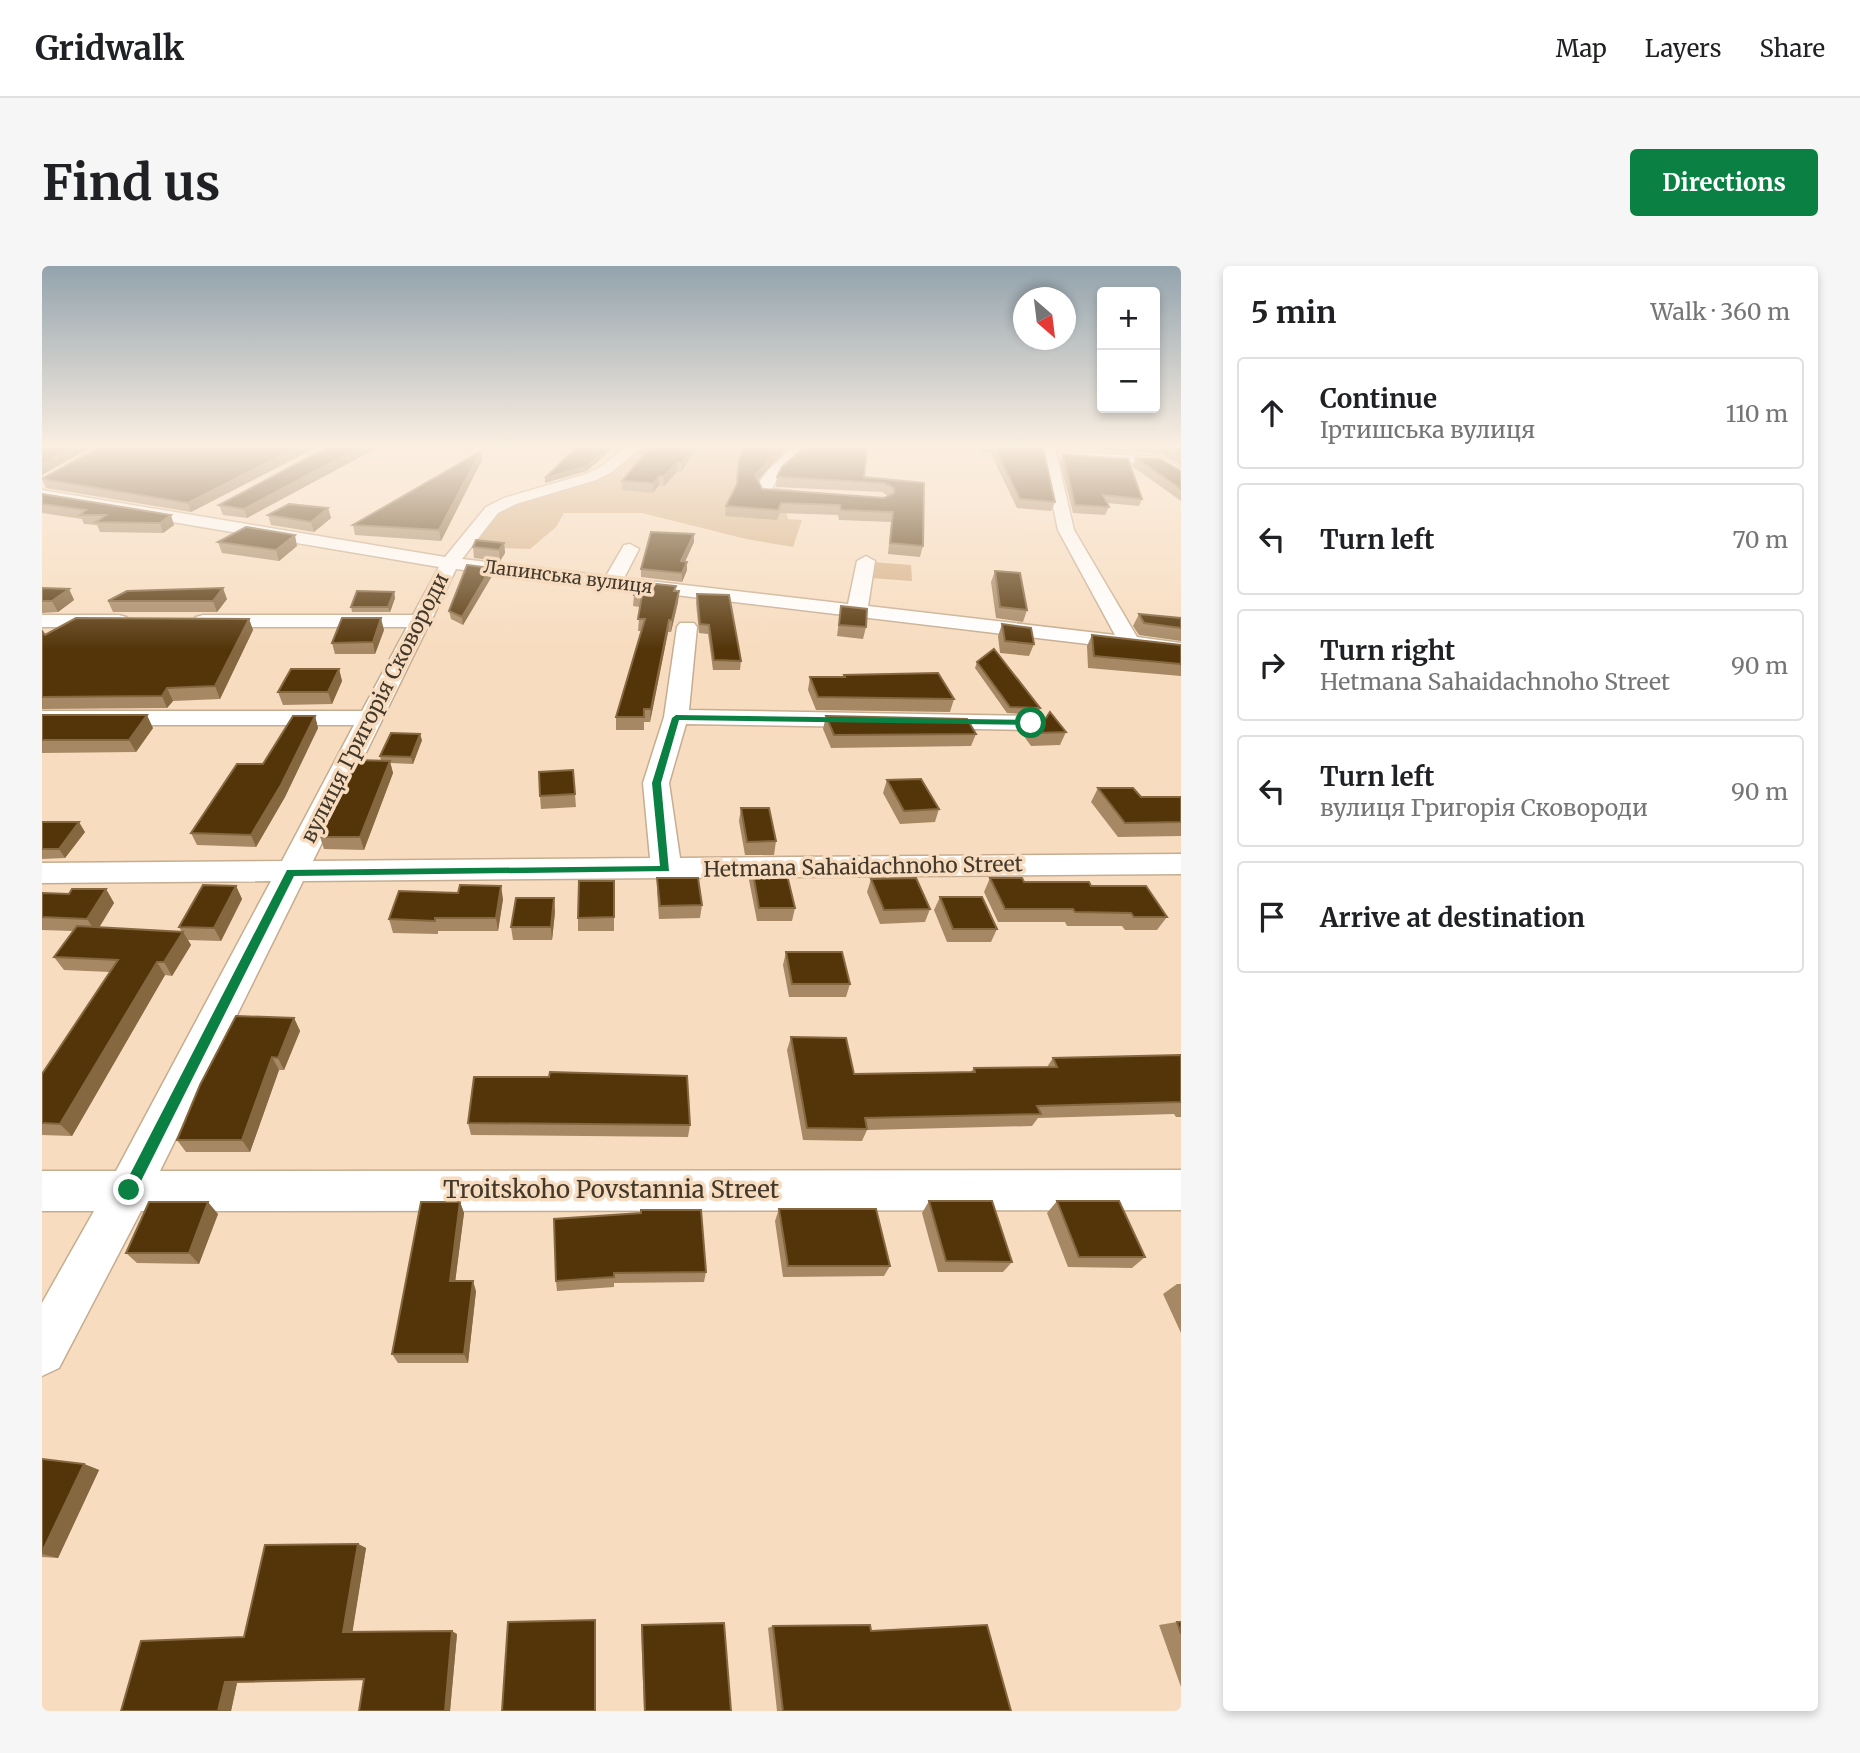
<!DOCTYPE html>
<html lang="en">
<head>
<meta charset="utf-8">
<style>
  body { margin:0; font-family:Merriweather,serif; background:#f6f6f6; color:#202124 }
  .controls { position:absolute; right:21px; top:21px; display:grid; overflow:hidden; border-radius:7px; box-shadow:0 4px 10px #0003 }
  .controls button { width:63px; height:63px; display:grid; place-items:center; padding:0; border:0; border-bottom:2px solid #e0e0e0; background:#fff; color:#202124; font:35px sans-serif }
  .compass { position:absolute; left:971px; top:21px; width:63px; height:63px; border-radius:50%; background:#fff; box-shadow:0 4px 10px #0003; rotate:152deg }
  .stop { position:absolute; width:21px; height:21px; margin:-16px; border:5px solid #0b8043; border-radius:50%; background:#fff }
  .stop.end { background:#0b8043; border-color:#fff; box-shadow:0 2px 7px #0008 }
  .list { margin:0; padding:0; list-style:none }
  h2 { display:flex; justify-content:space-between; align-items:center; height:91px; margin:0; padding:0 28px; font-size:30px }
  h2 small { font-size:23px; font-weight:400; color:#757577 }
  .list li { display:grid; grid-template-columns:46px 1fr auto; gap:21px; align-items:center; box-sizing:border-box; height:112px; margin:0 14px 14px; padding:0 14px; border:2px solid #e0e0e0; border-radius:7px }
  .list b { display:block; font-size:26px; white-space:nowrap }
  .list p { margin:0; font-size:23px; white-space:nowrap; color:#757577 }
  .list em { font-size:23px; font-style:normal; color:#757577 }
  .icon { flex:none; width:38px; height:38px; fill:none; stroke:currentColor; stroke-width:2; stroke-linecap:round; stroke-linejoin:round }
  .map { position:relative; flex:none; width:1139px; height:1445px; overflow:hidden; border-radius:7px }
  header { display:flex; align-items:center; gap:42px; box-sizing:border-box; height:98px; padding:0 35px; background:#fff; border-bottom:2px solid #e0e0e0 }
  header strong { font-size:33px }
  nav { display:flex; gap:38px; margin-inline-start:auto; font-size:24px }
  .intro { display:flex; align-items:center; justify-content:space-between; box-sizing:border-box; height:168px; padding:0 42px }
  h1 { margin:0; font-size:49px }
  .button { padding:18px 32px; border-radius:7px; background:#0b8043; color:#fff; font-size:24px; font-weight:700 }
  main { display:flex; gap:42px; padding:0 42px }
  aside { flex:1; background:#fff; border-radius:7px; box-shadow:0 4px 10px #0003 }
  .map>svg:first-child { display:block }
  .green { fill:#d5af84 }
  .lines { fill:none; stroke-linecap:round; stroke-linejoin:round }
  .street-casing { stroke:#c6ad91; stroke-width:3 }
  .street { fill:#fff; fill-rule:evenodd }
  .wall { fill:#a68864 }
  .shaded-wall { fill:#856740 }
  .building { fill:#54350a; stroke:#856740; stroke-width:2 }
  .route { fill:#0b8043 }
  .labels { text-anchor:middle; stroke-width:7; stroke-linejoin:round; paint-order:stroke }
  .far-street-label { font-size:18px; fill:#42382c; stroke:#f7dcbf }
  .street-label { font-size:21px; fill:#42382c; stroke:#f7dcbf }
  .near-street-label { font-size:24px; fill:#42382c; stroke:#f7dcbf }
</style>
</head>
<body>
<header>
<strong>Gridwalk</strong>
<nav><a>Map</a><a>Layers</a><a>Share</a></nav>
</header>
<div class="intro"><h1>Find us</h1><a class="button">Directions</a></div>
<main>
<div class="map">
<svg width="1139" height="1445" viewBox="0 0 1139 1445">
  <rect width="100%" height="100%" fill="#f7dcbf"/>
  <path class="green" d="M598 182H750L737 195 711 229 739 231 746 253 760 254 751 281 704 273 600 247H522L514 261 488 283 425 281 457 242 581 195Z
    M830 296 869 299 870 315 829 312Z"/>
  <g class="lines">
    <defs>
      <path id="street" d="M582 182H598L570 206 554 214 474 238 456 247 420 293 564 310 582 279 588 278 597 283 582 312 806 338 815 295 824 290 833 295 826 340 1073 369 1016 264 999 182H1013L1032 264 1095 371 1139 377V389L414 303 390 353 391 355 386 360 271 595 608 592 601 517 622 451 635 361 638 357H652L655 361 647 444 989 450 998 452 1001 457 998 462 989 464 644 458 627 517 638 592 1139 588V608L261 615 118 905 1139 904V944L99 945 17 1102 0 1110V1037L52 945H0V905H74L229 615 0 617V597L240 595 312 459H0V445H320L365 361H161L154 359 151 355 154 351 161 349H371L397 301 0 234V224L403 291 444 241 462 232 544 208 560 200Z
        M751 182H766L737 209 730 223 773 228 776 231 773 234 728 233 717 228 714 220 727 203Z
        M1039 186 1119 191 1139 202V213L1115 199 1034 193 1032 190Z
        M0 349H77L84 351 87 355 84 359 77 361H0Z"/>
    </defs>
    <use href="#street" class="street-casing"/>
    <use href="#street" class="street"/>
  </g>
  <path class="wall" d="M56 182H273L149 246 4 222 0 213Z
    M284 182 205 252 181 249 177 239Z
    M598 182H655L639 206H635L622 220 617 219 611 227 580 224V215L602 189 598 186Z
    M702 182H741L740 188 716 214 720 223 842 232 846 230 840 226 734 221 735 211H822L882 217 881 280 878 291 846 288 849 256 797 254 796 249 738 247 735 254 683 250 684 240 695 218Z
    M937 182H1001L1013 236 1009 245 975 242 948 186H940Z
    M1035 182H1139V199L1119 188Z
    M1021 189 1100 233 1097 240 1065 237 1067 241 1063 249 1031 247 1018 196Z
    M1094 192 1139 205V235L1090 200Z
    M440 194 399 275 313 269 311 259Z
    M0 228 132 259 121 267 58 266 55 259 42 258 40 253 0 247Z
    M286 242 289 252 272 266 229 259 226 249Z
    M652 268V276L643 296 645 304 640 316 599 311V303Z
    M176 276 255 280 237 295 180 287Z
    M462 277 463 287 458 295 432 292 431 281Z
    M953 305 985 344 981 356 954 352 949 316Z
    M450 310 421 359 409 353 407 345Z
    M0 322 27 323 32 334 16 346 0 347Z
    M637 325 636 336 629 366H626L608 456H602V464H574V451L599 365H596L598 341 591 340 592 329Z
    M352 326 353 332 348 346H310L309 341Z
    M655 328 699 395 698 404H671L666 368 657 367 654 337Z
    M185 333 175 346H71L66 335Z
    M799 340 824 361 821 373 795 370Z
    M1097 348 1139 352V375L1097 369 1091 360Z
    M207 353 211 364 178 433 131 435 125 442 0 443V365L3 369Z
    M960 358 992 378 987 390 958 387 956 370Z
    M342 364 333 388H293L290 377Z
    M1050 369 1139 379V410L1046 402 1045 380Z
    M935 396 998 442 995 449 965 447 933 402Z
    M297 403 300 415 290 438 241 439 236 426Z
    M802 409 912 433 908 446 774 444 766 424 768 411H801Z
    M0 449 111 462 94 486 0 487Z
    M273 450 276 462 243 531 214 581 155 579 149 567 221 498Z
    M784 450 934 468 929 480 789 482 781 463Z
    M984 454 1024 466 1018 479 989 480 979 466Z
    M380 474 371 498 348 497 351 507 322 584 282 583 278 571 339 495 338 490Z
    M531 504 534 541 499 543 498 530Z
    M845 514 897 543 893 556 858 558 841 527Z
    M1056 522 1099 531H1139V570L1076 571 1049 536Z
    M699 542 734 575 732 589H703L697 555Z
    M0 556 43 566 23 592 0 593Z
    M710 601 753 642 750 655H715L707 614Z
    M615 612 660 639 658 652 617 653 615 626Z
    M948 612 982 616 1049 620 1125 651 1115 664H1083L1080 660H1025L1023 656H956L942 626Z
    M829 613 888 643 883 656 838 658 825 626Z
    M572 615V665H536V652Z
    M194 620 200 633 179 675 146 674 149 679 130 710 123 709 30 870 0 869V808L68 706 22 704 12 691 31 665 0 664V627L27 628 64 623 72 637 57 662 140 666 137 661Z
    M898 631 955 663 949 676H905L892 644Z
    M512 632 513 646 510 674H471L469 661Z
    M461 633 456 665H396V668L351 667 347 653Z
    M744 686 808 718 804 731H747L741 699Z
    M252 752 258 765 242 804H237L208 886H144L135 874Z
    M749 771 812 808 929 806 932 802 1005 801 1011 792 1139 789V851H1134L1132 848 996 852 990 860 825 864 820 875 761 874 745 784Z
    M426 857 648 859 646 871 429 869Z
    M887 935 970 996 961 1006H896L880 947Z
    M1015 935 1103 991 1090 1002 1026 1001 1005 947Z
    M418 936 422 947 413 1015 434 1025 426 1097H356L350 1088Z
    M737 943 848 1000 842 1010 741 1011 733 955Z
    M176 948 157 998 95 997 84 987Z
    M512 953 664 1006 662 1016 572 1017V1021L515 1025 514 1015Z
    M1135 1018H1139V1067L1121 1028Z
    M0 1193 42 1198 57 1204 16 1292 0 1291Z
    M316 1278 324 1282 310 1366 415 1368 408 1445H317L322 1414 195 1417 189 1445H79L202 1371Z
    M1135 1356H1139V1421L1117 1359Z
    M600 1359 689 1445H602L599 1362Z
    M731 1360 829 1365 969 1445H735L726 1362Z"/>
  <path class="shaded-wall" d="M29 182H48L0 209V198Z
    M254 182H273L149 246 146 237Z
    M317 182H335L205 252 202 243Z
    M566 182H568V185L545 205 503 217V212Z
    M650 182H655L639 206 640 197Z
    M739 182H741L740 188 712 218 713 209Z
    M439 185 440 194 399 275 397 264Z
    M636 196 635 206 622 220V210Z
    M617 210V219L611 227 612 217Z
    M286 242 289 252 272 266 269 256Z
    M129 249 132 259 121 267 118 257Z
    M652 268V276L639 304V295Z
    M253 269 255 280 237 295 234 284Z
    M462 277 463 287 458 295 457 284Z
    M645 296V304L640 316V307Z
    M449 302 450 310 421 359 420 351Z
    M181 322 185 333 175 346 171 335Z
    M27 323 32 334 16 346 10 335Z
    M637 325 636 336 629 366 630 354Z
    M352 326 353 332 348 346 346 341Z
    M339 352 342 364 333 388 331 376Z
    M207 353 211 364 178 433 173 420Z
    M627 354 626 366 608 456 609 443Z
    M297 403 300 415 290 438 286 426Z
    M125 422 131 435 125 442 120 430Z
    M105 449 111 462 94 486 87 474Z
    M273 450 276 462 243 531 214 581 209 569Z
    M378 468 380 474 371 498 369 491Z
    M348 495 351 507 322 584 318 571Z
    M37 556 43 566 23 592 17 583Z
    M194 620 200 633 179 675 172 662Z
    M459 620 461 633 456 665 454 652Z
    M64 623 72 637 54 666 45 653Z
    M512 632 513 646 510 674 509 661Z
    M141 666 149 679 130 710 122 696Z
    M115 696 123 709 30 870 18 858Z
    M252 752 258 765 242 804 236 792Z
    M230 791 237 804 208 886 200 874Z
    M166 936 176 948 157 998 147 987Z
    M418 936 422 947 412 1025 408 1015Z
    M431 1015 434 1025 426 1097 422 1088Z
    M42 1198 57 1204 16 1292 0 1288Z
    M316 1278 324 1282 310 1369 301 1366Z
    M410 1365 415 1368 408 1445H403Z
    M183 1416 195 1417 189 1445H176Z"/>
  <path class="building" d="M0 182H29L0 198Z
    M56 182H254L146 237 0 213Z
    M284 182H317L202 243 177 239Z
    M534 182H566L545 200 503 212Z
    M604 182H650L640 197 636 196 622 210H617L612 217 580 215 606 184Z
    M702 182H739L713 209 720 223 842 232 852 227V222L842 217 735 211 740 201 762 182H825L822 211 882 217 881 280 848 277 851 246 799 244 798 239 739 237 736 244 684 240 695 218 697 192Z
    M953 182H1001L1013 236 978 233Z
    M1126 182H1139V189Z
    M439 185 397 264 311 259Z
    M1021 189 1086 193 1100 233 1061 229 1067 241 1033 239Z
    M1094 192 1118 193 1139 205V223Z
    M0 228 129 249 118 257 54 256 64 249H38L44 244 0 238Z
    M247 238 286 242 269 256 226 249Z
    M204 261 253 269 234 284 176 276Z
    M609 266 652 268 639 295 645 296 640 307 599 303Z
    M434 274 462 277 457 284 431 281Z
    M425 299 449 302 420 351 407 345Z
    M953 305 978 307 985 344 958 341Z
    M595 316 634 320 632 325H637L630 354H627L609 443H602V451H574L603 353H596L600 329H592Z
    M0 322 27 323 10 335H0Z
    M181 322 171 335H66L85 325Z
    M315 325 352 326 346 341H309Z
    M655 328 687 329 699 395 672 394 667 359 658 358Z
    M799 340 825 343 824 361 797 359Z
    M1097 348 1139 352V362L1102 357Z
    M34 352 207 353 173 420 125 422 120 430 0 431V365L3 369Z
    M300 352H339L331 376 290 377Z
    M960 358 989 362 992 378 963 375Z
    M1050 369 1139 379V398L1052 390Z
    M952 383 998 442 968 441 935 396Z
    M249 403H297L286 426H236Z
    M896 407 912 433 776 431 768 411H803L802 409Z
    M1008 446 1024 466 994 467 984 454 1004 452Z
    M0 449H105L87 474H0Z
    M251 450H273L239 519 209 569 149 567 195 498H221Z
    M784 450 925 453 934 468 792 469Z
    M349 467 378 468 369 491 338 490Z
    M314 494 348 495 318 571H278Z
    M531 504 533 528 498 530 497 506Z
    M879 513 897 543 862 545 845 514Z
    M1056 522H1091L1099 531H1139V556L1083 557Z
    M699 542H727L734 575 705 576Z
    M0 556H37L17 583H0Z
    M710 601H740L741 605H744L753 642H717Z
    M615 612H656L660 639 618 640Z
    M874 612 888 643 842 644 829 613Z
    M948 612H980L982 616H1047L1049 620H1104L1125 651H1092L1089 647 1033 646 1031 643H963Z
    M537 615H572V651L536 652Z
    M161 619 194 620 172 662 137 661Z
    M418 619 459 620 454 652H393V655L347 653 357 625 416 627Z
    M30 623H64L45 653 0 651V627L27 628Z
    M898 631H940L955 663H911Z
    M474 632H512L509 661H469Z
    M35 660 141 666 122 696H115L18 858 0 857V808L76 694 12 691Z
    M744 686H800L808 718H750Z
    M194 750 252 752 236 792 230 791 200 874H135L158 819Z
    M749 771 804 772 812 808 933 806 932 802 1015 801 1011 792 1139 789V836L995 840 999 848 823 852 825 863 765 862Z
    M508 806 645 810 648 859 426 857 432 811H507Z
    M887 935H950L970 996 904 995Z
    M1015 935H1077L1103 991H1037Z
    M107 936H166L147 987H84Z
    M379 936H418L408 1015H431L422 1088H350Z
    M737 943H834L848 1000H746Z
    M599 944H659L664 1006 572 1007V1011L514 1015 512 953 599 947Z
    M0 1193 42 1198 0 1286Z
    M316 1278 301 1366 410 1365 403 1445H317L322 1413 183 1416 176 1445H79L99 1375 202 1371 223 1279Z
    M553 1354V1445H460L466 1356Z
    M1135 1356H1139V1368Z
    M682 1357 689 1445H603L600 1359Z
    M828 1359 829 1365 945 1359 969 1445H741L731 1360Z"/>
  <linearGradient id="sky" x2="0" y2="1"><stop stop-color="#93a3ad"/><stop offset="0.47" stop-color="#fbefe2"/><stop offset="1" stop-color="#fbefe2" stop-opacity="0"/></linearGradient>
  <rect width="1139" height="384" fill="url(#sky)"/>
  <path class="route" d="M634 449 989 454 993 457 989 459 637 454 619 517 627 605 252 610 92 929H82V920L245 604 618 600 610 517 630 452Z"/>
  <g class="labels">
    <g class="far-street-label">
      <text transform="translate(526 311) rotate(7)" y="6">Лапинська вулиця</text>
    </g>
    <g class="street-label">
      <text transform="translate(333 442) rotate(-63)" y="7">вулиця Григорія Сковороди</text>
      <text transform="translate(821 601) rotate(-1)" y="7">Hetmana Sahaidachnoho Street</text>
    </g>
    <g class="near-street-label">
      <text x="569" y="932">Troitskoho Povstannia Street</text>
    </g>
  </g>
</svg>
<div class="controls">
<button>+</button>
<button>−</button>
</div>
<svg class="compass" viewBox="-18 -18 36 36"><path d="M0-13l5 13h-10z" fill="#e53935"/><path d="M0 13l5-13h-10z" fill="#757577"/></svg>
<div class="stop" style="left:989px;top:457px"></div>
<div class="stop end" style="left:87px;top:924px"></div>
</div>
<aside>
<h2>5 min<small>Walk · 360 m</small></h2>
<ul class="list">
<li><svg class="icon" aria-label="ahead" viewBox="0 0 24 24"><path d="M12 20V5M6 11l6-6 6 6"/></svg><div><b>Continue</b><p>Іртишська вулиця</p></div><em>110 m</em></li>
<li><svg class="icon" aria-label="left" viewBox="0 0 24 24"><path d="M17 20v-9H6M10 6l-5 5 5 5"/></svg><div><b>Turn left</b></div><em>70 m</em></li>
<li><svg class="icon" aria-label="right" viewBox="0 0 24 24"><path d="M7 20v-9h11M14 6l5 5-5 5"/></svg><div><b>Turn right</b><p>Hetmana Sahaidachnoho Street</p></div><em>90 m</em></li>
<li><svg class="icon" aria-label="left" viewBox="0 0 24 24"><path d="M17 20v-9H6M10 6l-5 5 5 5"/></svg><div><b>Turn left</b><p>вулиця Григорія Сковороди</p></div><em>90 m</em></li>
<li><svg class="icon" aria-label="arrive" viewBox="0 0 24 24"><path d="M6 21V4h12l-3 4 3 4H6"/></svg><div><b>Arrive at destination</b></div></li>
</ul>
</aside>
</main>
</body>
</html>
